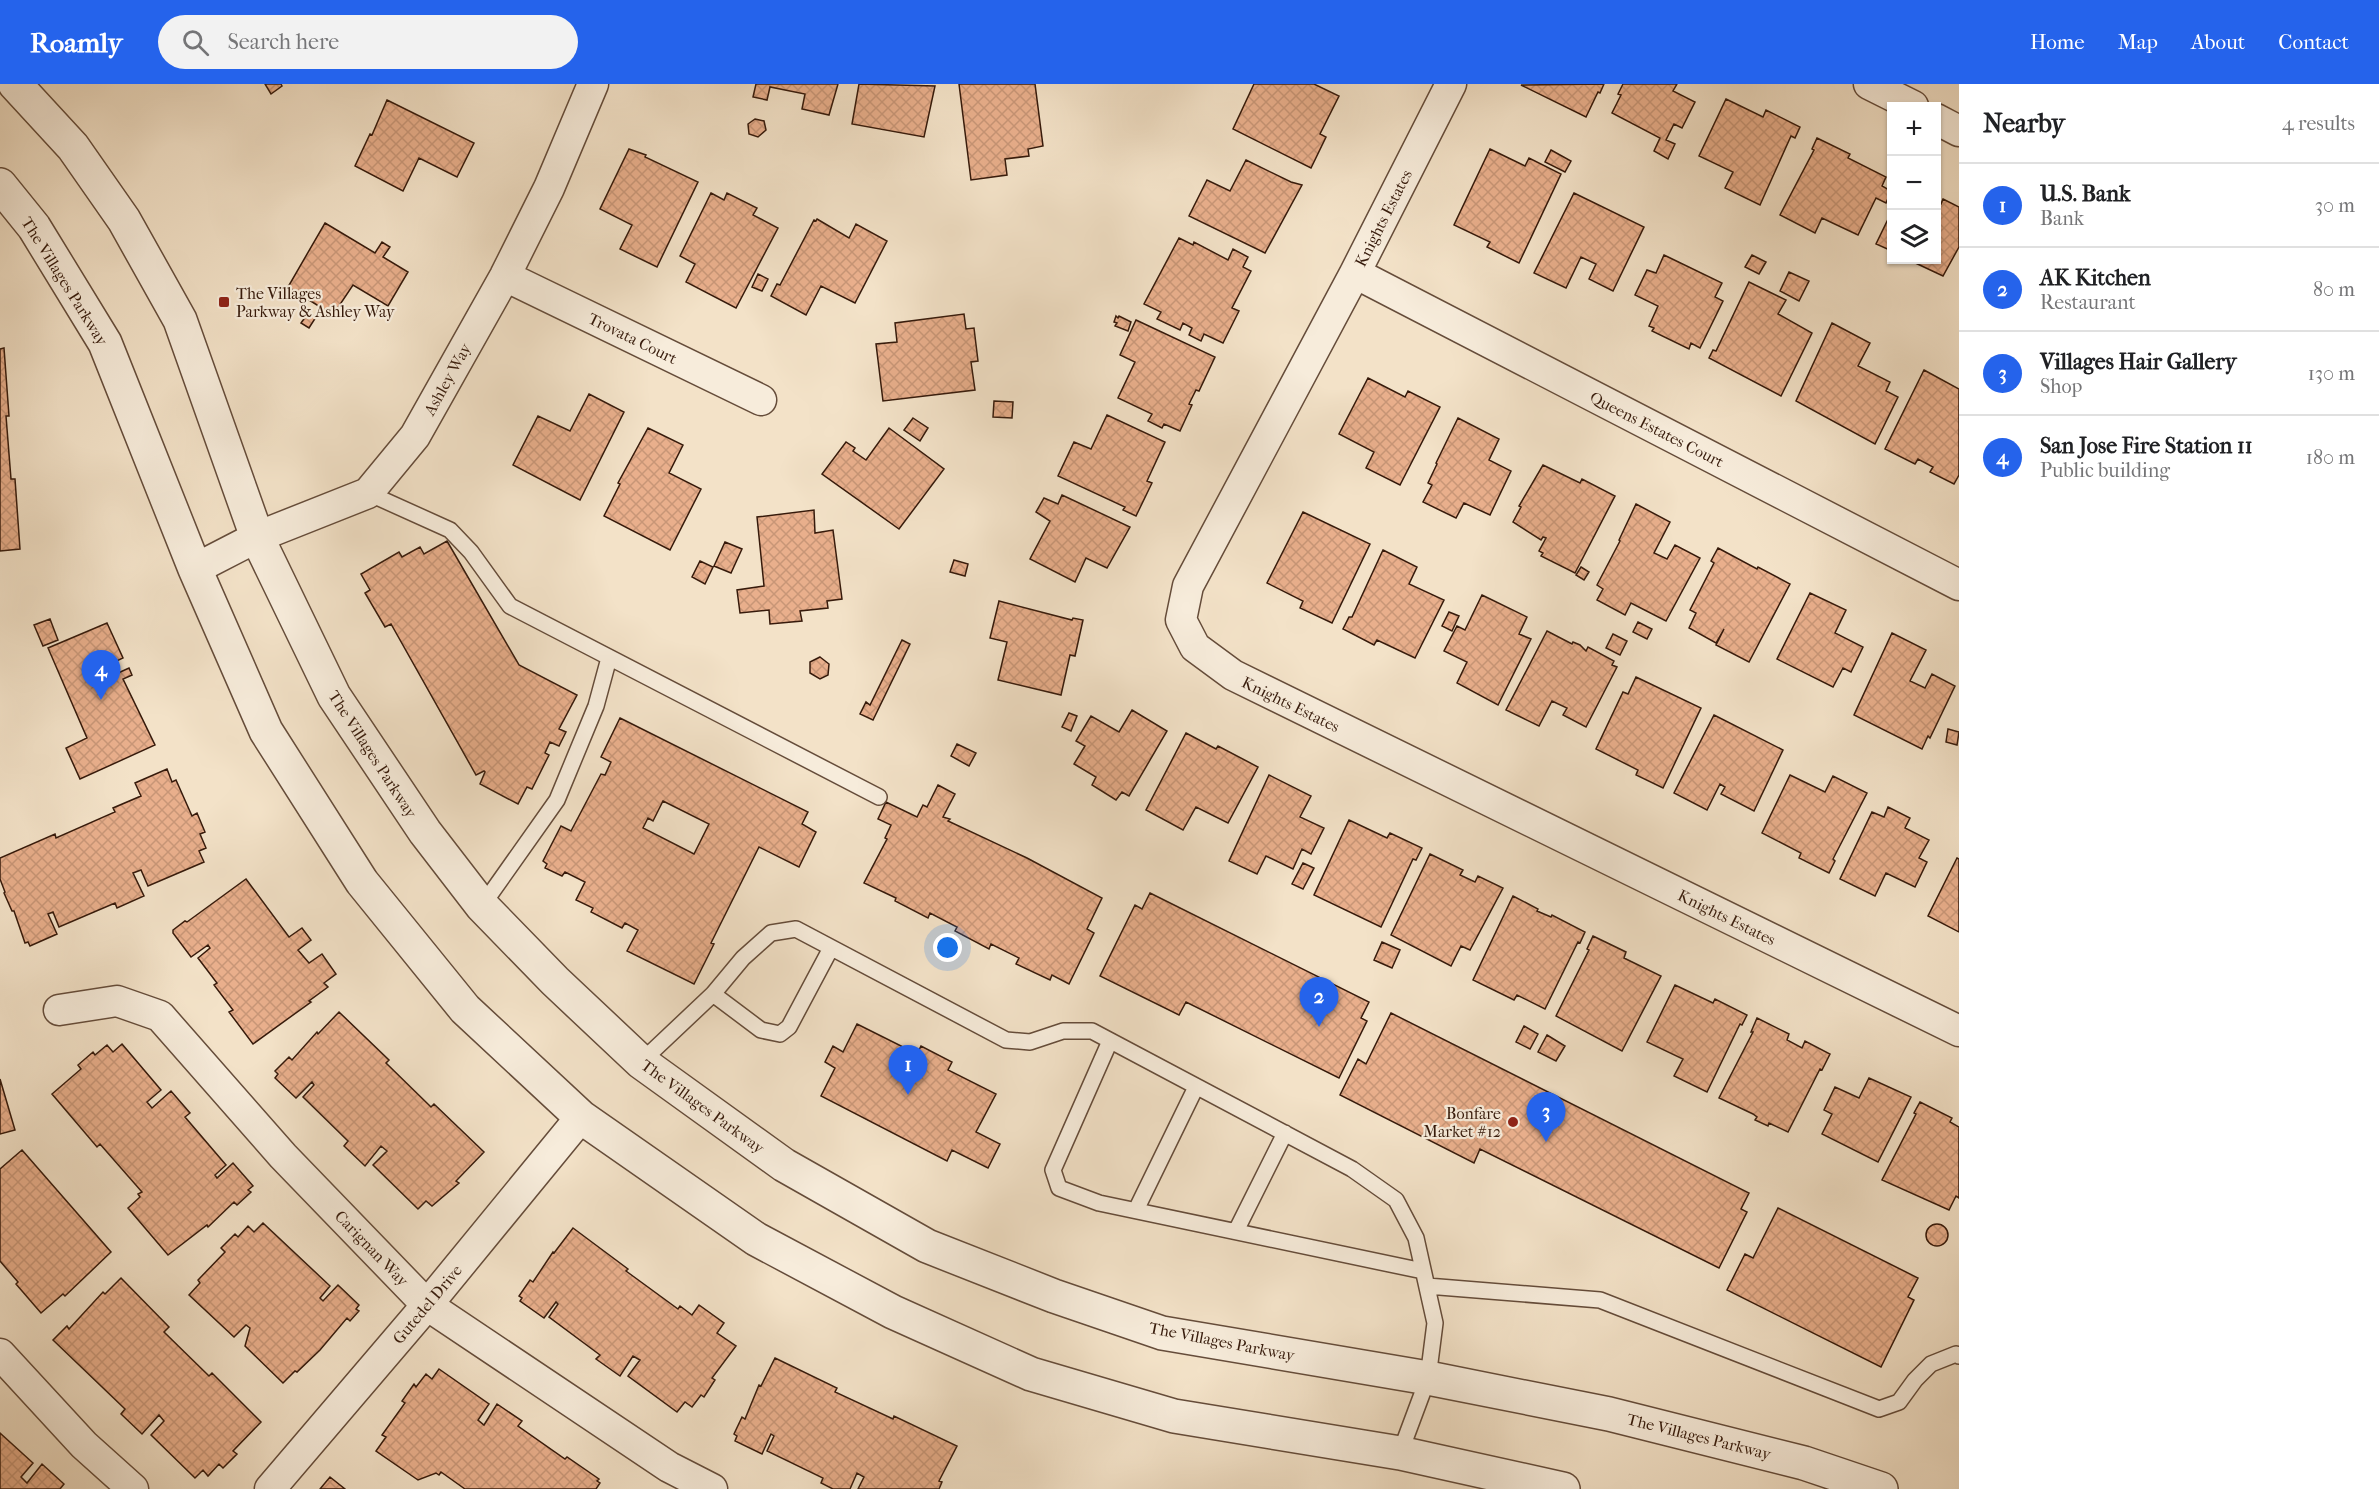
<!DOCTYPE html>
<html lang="en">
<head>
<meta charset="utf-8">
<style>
  body { margin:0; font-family:"IM FELL French Canon",serif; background:#f2f2f2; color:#202124 }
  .controls { position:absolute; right:18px; top:18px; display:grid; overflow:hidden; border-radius:0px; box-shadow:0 2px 4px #0004 }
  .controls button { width:54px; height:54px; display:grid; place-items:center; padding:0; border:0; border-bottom:2px solid #e0e0e0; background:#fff; color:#202124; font:30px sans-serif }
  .you { position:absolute; left:948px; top:864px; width:21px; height:21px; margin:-15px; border:4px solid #fff; border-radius:50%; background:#1a73e8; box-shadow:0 0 0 9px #1a73e833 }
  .badge { display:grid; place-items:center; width:39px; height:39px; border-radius:50%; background:#2563eb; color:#fff; font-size:20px; font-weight:700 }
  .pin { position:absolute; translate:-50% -50px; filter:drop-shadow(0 2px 3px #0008) }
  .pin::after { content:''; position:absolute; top:32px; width:21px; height:18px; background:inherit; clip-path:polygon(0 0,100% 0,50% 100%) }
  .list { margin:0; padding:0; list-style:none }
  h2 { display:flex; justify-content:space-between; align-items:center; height:78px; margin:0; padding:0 24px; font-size:26px }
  h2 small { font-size:20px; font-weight:400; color:#757577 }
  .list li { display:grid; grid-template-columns:39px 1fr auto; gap:18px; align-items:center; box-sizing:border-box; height:84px; padding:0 24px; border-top:2px solid #e0e0e0 }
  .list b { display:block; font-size:22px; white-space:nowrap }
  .list p { margin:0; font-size:20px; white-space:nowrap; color:#757577 }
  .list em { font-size:20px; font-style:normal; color:#757577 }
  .icon { flex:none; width:33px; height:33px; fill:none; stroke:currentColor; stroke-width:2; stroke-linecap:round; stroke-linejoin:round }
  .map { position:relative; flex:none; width:1959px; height:1405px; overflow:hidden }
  header { display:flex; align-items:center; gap:36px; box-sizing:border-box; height:84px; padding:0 30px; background:#2563eb; color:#fff }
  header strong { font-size:28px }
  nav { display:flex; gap:33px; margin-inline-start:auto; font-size:21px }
  .search { width:420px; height:54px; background:#f2f2f2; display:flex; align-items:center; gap:15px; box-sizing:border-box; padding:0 21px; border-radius:33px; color:#757577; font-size:22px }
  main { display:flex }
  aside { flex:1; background:#fff }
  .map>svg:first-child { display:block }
  .building { fill:url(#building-cross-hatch); stroke:#361a0b; stroke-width:1.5; fill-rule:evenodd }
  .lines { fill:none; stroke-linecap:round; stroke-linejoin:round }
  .service-casing { stroke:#654c3a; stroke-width:18 }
  .minor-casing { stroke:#654c3a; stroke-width:33 }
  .tertiary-casing { stroke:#654c3a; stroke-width:36 }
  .service { stroke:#f7ecdb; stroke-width:15 }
  .minor { stroke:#f7ecdb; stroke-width:30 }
  .tertiary { stroke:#f7ecdb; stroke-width:33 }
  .poi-dot { fill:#8f2418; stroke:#f7ecdb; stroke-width:2 }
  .labels { text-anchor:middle; stroke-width:4.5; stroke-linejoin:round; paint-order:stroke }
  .street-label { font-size:16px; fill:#361a0b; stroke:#f7ecdb }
  .poi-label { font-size:16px; fill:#361a0b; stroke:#f7ecdb; text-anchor:start }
</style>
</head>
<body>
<header>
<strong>Roamly</strong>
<div class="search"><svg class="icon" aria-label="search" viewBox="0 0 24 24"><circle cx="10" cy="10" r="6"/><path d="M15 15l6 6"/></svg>Search here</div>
<nav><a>Home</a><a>Map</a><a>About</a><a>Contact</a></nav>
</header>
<main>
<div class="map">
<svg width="1959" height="1405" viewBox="0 0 1959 1405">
  <defs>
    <pattern id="building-cross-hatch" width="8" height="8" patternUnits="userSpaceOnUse" patternTransform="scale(1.5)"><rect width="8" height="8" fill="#e9af8c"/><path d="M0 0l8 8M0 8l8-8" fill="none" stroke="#c89677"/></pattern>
  </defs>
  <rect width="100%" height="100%" fill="#f3e2c8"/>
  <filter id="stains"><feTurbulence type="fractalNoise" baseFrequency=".00333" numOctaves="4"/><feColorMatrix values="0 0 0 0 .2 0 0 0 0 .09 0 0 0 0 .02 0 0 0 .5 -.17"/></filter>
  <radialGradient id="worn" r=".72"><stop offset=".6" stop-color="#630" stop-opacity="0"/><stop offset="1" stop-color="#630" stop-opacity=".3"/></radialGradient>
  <path class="building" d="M265 0H281L282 2 271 10Z
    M756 0H838L829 31 802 25 805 10 770 3 767 16 753 13Z
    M859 0 935 2 924 53 852 40Z
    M959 0H1035L1043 62 1028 65 1029 72 1005 75 1007 91 971 96Z
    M1254 0H1314L1339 12 1320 50 1326 53 1311 84 1233 45Z
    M1604 0 1600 9 1598 8 1586 33 1521 1Z
    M1623 0H1677L1673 7 1695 18 1682 44 1674 40 1666 56 1675 60 1668 75 1654 67 1660 54 1612 29 1621 11 1618 10Z
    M1726 15 1763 33 1766 26 1800 43 1795 54 1791 52 1760 121 1725 104 1733 88 1699 72Z
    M387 16 474 59 457 93 419 74 403 107 355 82 370 50 372 51Z
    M755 35 764 37 766 46 758 53 749 50 748 40Z
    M1817 54 1850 70 1848 74 1886 93 1882 102 1891 107 1886 119 1876 114 1858 151 1822 134 1815 149 1780 131 1814 66 1812 65Z
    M629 65 646 71 645 73 698 98 657 183 620 165 632 141 600 125Z
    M1490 65 1525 82 1529 74 1561 90 1519 179 1487 163 1490 158 1454 141Z
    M1551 66 1571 77 1565 88 1545 78Z
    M1246 76 1291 98 1302 101 1265 169 1189 132 1207 96 1230 107Z
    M711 109 724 116 727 109 757 124 753 131 778 144 736 224 686 198 695 180 680 172Z
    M1574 109 1644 143 1613 207 1589 195 1596 180 1581 173 1566 204 1534 189Z
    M1943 115 1959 123V163L1943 192 1909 176H1936V118L1941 120Z
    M1892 127V167L1876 160Z
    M817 135 849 154 856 140 887 157 855 219 821 202 806 231 771 212 777 200 780 201 814 136 816 137Z
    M325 139 375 169 382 158 390 163 383 173 408 188 388 222 353 201 333 231 288 203Z
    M1179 154 1193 161 1194 158 1228 176 1233 165 1248 173 1243 183 1251 187 1232 224 1239 227 1223 259 1204 250 1201 257 1189 251 1192 244 1183 239 1180 246 1157 235 1161 228 1144 220Z
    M1664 171 1722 199 1715 213 1723 217 1700 264 1691 259 1689 265 1652 247 1654 244 1649 242 1658 222 1635 211 1647 186 1656 189Z
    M1752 171 1766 178 1759 190 1745 183Z
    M1789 188 1809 197 1799 217 1780 207Z
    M758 190 768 195 762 207 752 203Z
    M1749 198 1786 216 1778 230 1812 249 1781 312 1709 274 1713 266 1716 267Z
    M308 229 316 233 309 244 301 239Z
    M964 230 966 245 974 244 978 277 971 278 975 306 883 317 876 260 897 258 895 239Z
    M1116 232 1118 234 1119 232 1131 238 1128 247 1115 242 1117 239 1114 238Z
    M1136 236 1215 273 1199 307 1196 306 1189 320 1192 321 1180 347 1164 340 1162 344 1148 337 1152 330 1118 314 1135 278 1120 271Z
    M1832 239 1870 259 1858 282 1890 298 1886 307 1898 313 1875 360 1796 317Z
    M4 264 9 332H6L11 395H15L20 465 0 467V265Z
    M1924 286 1959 305V391L1954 400 1930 388 1933 383 1918 375 1915 380 1885 365Z
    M1368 294 1405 313 1408 307 1440 323 1400 401 1366 384 1374 368 1339 350Z
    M589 310 624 328 580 416 513 381 538 332 570 347Z
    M994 317 1013 318 1012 334 993 333Z
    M1107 331 1165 358 1147 397 1152 399 1136 432 1123 426 1125 423 1058 392 1074 358 1091 365Z
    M913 334 928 344 920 357 904 346Z
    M1458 334 1499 355 1489 376 1511 387 1490 431 1464 419 1456 434 1423 418 1432 401 1428 399 1437 380 1436 379Z
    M648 344 683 361 669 389 701 405 670 466 604 432 620 400 618 399Z
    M889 344 944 385 899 445 822 390 846 358 855 364 853 367 866 376Z
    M1543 381 1580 399 1582 395 1615 412 1575 489 1541 472 1543 469 1539 467 1546 454 1543 453 1541 456 1513 438 1521 423 1519 422Z
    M1062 411 1130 443 1107 484 1086 474 1075 498 1030 475 1050 437 1036 428 1044 414 1058 420Z
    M1636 420 1670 438 1654 469 1667 475 1675 461 1700 474 1666 537 1631 519 1625 531 1597 516 1603 505 1597 501 1620 457 1619 456Z
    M814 426 815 449 833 446 842 515 827 517 828 524 800 527 802 537 770 540 769 526 740 529 737 506 764 502 757 433Z
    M1303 428 1370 460 1332 539 1300 524 1303 517 1267 499Z
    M447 457 519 581 577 611 559 645 566 648 559 662 550 658 545 669 549 671 532 705 527 703 518 720 480 700 485 688 484 687 476 691 391 540 385 543 365 509 370 506 361 490 399 468 402 473 420 463 424 470Z
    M725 458 742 465 731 489 714 482Z
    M1718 464 1757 485 1758 483 1790 500 1749 578 1716 561 1724 545 1716 559 1689 544 1696 529 1690 526 1714 479 1711 477Z
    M1383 466 1417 483 1409 500 1444 516 1415 574 1377 556 1374 561 1343 545 1349 533H1352Z
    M954 476 968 480 965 492 950 488Z
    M700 477 713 483 705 500 692 493Z
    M1581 483 1589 488 1584 496 1576 491Z
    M1810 509 1846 526 1835 549 1863 563 1851 588 1843 584 1833 603 1777 575Z
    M1482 511 1527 533 1519 550 1531 555 1498 621 1457 599 1467 578 1444 567 1457 542 1465 546Z
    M999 517 1072 536 1073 534 1083 536 1075 572 1070 571 1061 611 998 596 1007 558 990 554Z
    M1449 528 1459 532 1452 547 1442 542Z
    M50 535 58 556 43 562 34 541Z
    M1638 538 1652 545 1647 555 1633 548Z
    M107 539 123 574 100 585 105 595 129 584 132 591 123 595 155 661 80 695 66 664 87 654 48 564Z
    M1547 547 1572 560 1573 558 1580 561 1586 567 1588 563 1614 577 1612 581 1617 583 1586 643 1563 631 1567 624 1552 617 1539 642 1506 626Z
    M1892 549 1926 566 1910 597 1925 604 1932 590 1955 602 1930 654 1928 652 1922 665 1854 631Z
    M1613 550 1627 557 1620 571 1606 564Z
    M902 556 910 560 873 636 860 630 866 618 870 621Z
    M820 573 829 580 828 591 820 595 810 589V578Z
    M1636 593 1701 624 1663 704 1636 691 1638 686 1596 665 1623 608 1628 610Z
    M1132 626 1167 647 1129 712 1122 708 1116 716 1092 701 1096 693 1074 680 1085 662 1076 657 1091 632 1119 648Z
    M1069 629 1077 632 1071 647 1062 643Z
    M1714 631 1783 666 1754 727 1721 710 1725 703 1720 700 1707 726 1674 709Z
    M620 634 808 728 802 740 816 748 799 783 759 763 711 859 714 860 694 900 627 867 638 846 625 839 622 844 591 828 593 824 576 816 585 798 565 788 562 792 545 784 547 780 543 777 561 742 571 747 601 690 605 691 611 678 601 673ZM663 717 709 740 694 770 643 744 648 734 653 737Z
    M1948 645 1959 648 1957 661 1946 658Z
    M1186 649 1216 665 1218 662 1258 683 1228 739 1196 723 1183 746 1146 726Z
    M957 660 976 669 969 682 951 672Z
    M167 685 172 698 176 696 192 732 197 729 205 748 200 750 206 764 199 767 204 778 148 802 141 786 133 789 144 812 117 824 115 819 59 843 53 828 48 830 57 850 30 862 28 858 25 859 14 827H12L4 809 5 808 0 795V774L55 750 56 754 115 728 113 724 141 712 135 699Z
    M1269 691 1311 712 1300 733 1324 744 1311 770 1302 765 1293 785 1266 772 1257 790 1229 777Z
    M1790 691 1825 708 1833 692 1867 709 1833 775 1835 777 1829 789 1799 774 1801 769 1762 749Z
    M938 701 955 710 943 733 950 735 948 737 1027 774 1102 814 1087 845 1094 849 1069 900 1052 891 1050 896 1016 880 1019 874 991 860 989 865 955 847 957 843 930 829 928 834 895 817 896 814 864 799 887 755 885 754 891 741 878 735 886 718 917 733 923 721 927 723Z
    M1888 723 1910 734 1905 744 1929 756 1919 774 1927 778 1915 803 1886 789 1875 812 1840 795 1872 728 1884 733Z
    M1349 736 1387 754 1390 749 1422 764 1416 776 1413 775 1381 843 1314 811Z
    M1430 770 1463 786 1460 791 1475 798 1478 792 1503 804 1470 866 1461 862 1451 882 1391 851Z
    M1957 774 1959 775V848L1928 832Z
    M1303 779 1314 784 1303 805 1292 800Z
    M246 795 289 853 302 844 311 856 298 866 309 879 322 870 336 890 324 899 328 903 309 917 311 918 253 960 229 928 233 926 214 901 217 899 198 874 210 864 208 861 191 873 173 849V846L185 837 187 838Z
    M1150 809 1369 918 1361 934 1367 937 1339 994 1186 918 1179 931 1100 892 1135 821 1142 825Z
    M1513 812 1538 825 1537 827 1551 833 1552 831 1585 848 1580 859 1578 858 1545 925 1517 911 1514 916 1473 896Z
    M1593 852 1626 868 1624 874 1661 892 1622 967 1556 932 1589 866 1587 865Z
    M1382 858 1400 866 1392 884 1374 876Z
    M1675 901 1713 919 1715 915 1747 931 1742 941 1740 940 1707 1008 1674 992 1683 975 1647 958Z
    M339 928 389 976 386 979 431 1023 434 1020 484 1068 456 1097 459 1099 432 1122 426 1117 418 1125 373 1081 387 1067 381 1062 365 1082 344 1062 348 1057 303 1013 314 1001 312 998 296 1014 275 994 278 990 275 987 289 973 292 976 317 948 318 950Z
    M1391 929 1749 1109 1741 1125 1747 1128 1719 1184 1480 1065 1474 1079 1340 1011 1358 975 1366 980Z
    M1757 934 1789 950 1787 956 1802 964 1805 957 1830 970 1822 986 1820 985 1788 1048 1769 1039 1768 1042 1755 1036 1757 1033 1753 1030 1719 1014 1753 948H1751Z
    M857 940 917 970 921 962 952 978 948 986 996 1010 976 1048 1000 1060 988 1084 952 1066 947 1077 821 1012 835 984 825 978 833 962 843 968Z
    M1524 942 1538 950 1530 965 1516 958Z
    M1547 951 1565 962 1556 977 1538 968Z
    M122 960 161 1006 147 1018 152 1024 171 1007 190 1029 185 1033 226 1081 215 1091 217 1094 233 1079 253 1102 248 1106 251 1108 237 1121 234 1118 208 1143 207 1141 168 1171 128 1124 140 1113 138 1110 142 1108 100 1060 97 1063 52 1010 81 985 78 981 93 968 95 971 107 961 113 968Z
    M1869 994 1911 1013 1878 1078 1822 1050 1832 1030 1824 1026 1835 1003 1859 1014Z
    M0 995 15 1046 0 1050Z
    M1920 1018 1952 1034 1950 1038 1959 1043V1114L1956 1112 1949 1126 1882 1096 1916 1030 1914 1029Z
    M22 1066 111 1168 65 1212 63 1210 41 1229 16 1200 18 1198 0 1177V1085Z
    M1778 1124 1918 1194 1908 1213 1914 1216 1881 1283 1727 1206 1745 1170 1753 1174Z
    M263 1139 330 1202 320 1214 323 1217 338 1201 359 1221 356 1225 359 1227 350 1237 347 1234 320 1266 297 1288 295 1287 283 1299 245 1262 250 1244 246 1241 234 1253 189 1211 200 1199 198 1196 225 1168 221 1164 235 1150 238 1153 248 1142 254 1148Z
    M1926 1151a11 11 0 1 1 22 0a11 11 0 1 1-22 0Z
    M573 1144 628 1185 626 1187 678 1225 680 1222 692 1231 699 1221 724 1239 717 1249 736 1262 712 1294 715 1296 704 1313 701 1311 692 1323 685 1318 677 1328 628 1292 640 1276 633 1272 620 1292 596 1275 600 1271 549 1233 558 1220 556 1218 544 1234 520 1217 522 1214 519 1212 530 1196 533 1198 553 1168 554 1169Z
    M121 1194 169 1243 164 1248 209 1292 212 1289 261 1338 233 1367 237 1370 223 1384 219 1380 208 1392 203 1386 195 1394 151 1351 164 1337 159 1331 142 1350 121 1330 125 1325 53 1256 67 1242 69 1245 103 1208 105 1210Z
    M775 1274 837 1304 835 1308 893 1335 894 1332 957 1362 939 1397 942 1398 939 1405H858L864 1393 857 1389 850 1405H833L821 1399 823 1394 767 1367 774 1352 771 1350 762 1370 735 1357 737 1352 734 1350 742 1333 745 1335 759 1301 761 1302Z
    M439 1285 489 1320 478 1336 484 1341 497 1320 522 1337 518 1342 565 1375 567 1373 599 1395 597 1397 600 1399 596 1405H465L441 1388 439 1391 436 1389 418 1396 376 1367 386 1353 382 1351 405 1319 402 1317 414 1300 416 1303 426 1290 432 1295Z
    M0 1349 33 1379 21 1393 27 1399 42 1380 64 1400 60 1405H0Z
    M330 1393 345 1405H320Z"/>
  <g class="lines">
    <defs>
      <path id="service" d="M368 409 450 446 471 468 510 522 879 713
        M482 822 557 716 596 622 609 574
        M713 910 761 946 780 950 789 943 831 864
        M1110 957 1053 1086 1059 1104 1099 1119 1423 1187
        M641 978 713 910 743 874 771 849 796 845 1006 956 1030 958 1063 947H1092L1352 1085 1396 1116 1416 1154 1435 1239 1428 1294 1400 1369
        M1136 1126 1196 1003
        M1236 1147 1285 1049
        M1427 1202 1600 1216 1879 1325 1899 1318 1915 1296 1931 1280 1956 1270 1959 1272"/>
      <path id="minor" d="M1451 0 1355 189 1188 502 1181 536 1195 563 1233 591 1959 947
        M1869 0 1913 22
        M1936 35 1959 47
        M1355 189 1959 501
        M505 192 761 316
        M195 485 257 453 368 409 415 352 505 192 549 104 593 0
        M59 926 117 917 160 932 283 1072 427 1221 669 1383 712 1405
        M0 1270 84 1361 133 1405
        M270 1405 427 1221 581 1033"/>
      <path id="tertiary" d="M15 0 73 63 124 136 180 236 257 453 334 612 425 748 482 822 555 897 641 978 784 1081 927 1162 1054 1212 1162 1249 1428 1294 1609 1330 1804 1379 1881 1405
        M0 101 34 143 105 259 195 485 266 647 362 798 465 925 581 1033 756 1155 893 1228 1031 1290 1174 1332 1400 1369 1563 1405"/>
    </defs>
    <use href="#service" class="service-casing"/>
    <use href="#minor" class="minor-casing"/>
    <use href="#tertiary" class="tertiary-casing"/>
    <use href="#service" class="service"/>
    <use href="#minor" class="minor"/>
    <use href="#tertiary" class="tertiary"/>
  </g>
  <g class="poi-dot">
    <rect x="218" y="212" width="12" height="12" rx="3"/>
    <circle cx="1513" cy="1038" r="6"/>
  </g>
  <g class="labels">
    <g class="street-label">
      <text transform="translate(1383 134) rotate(-63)" y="6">Knights Estates</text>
      <text transform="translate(65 197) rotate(58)" y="6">The Villages Parkway</text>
      <text transform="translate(633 254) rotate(26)" y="6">Trovata Court</text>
      <text transform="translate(447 295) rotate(-61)" y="6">Ashley Way</text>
      <text transform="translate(1657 345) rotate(27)" y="6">Queens Estates Court</text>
      <text transform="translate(1291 620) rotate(26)" y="6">Knights Estates</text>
      <text transform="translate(373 670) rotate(57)" y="6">The Villages Parkway</text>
      <text transform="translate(1727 833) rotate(26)" y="6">Knights Estates</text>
      <text transform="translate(703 1022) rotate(36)" y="6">The Villages Parkway</text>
      <text transform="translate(372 1164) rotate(46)" y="6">Carignan Way</text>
      <text transform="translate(427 1220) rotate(-50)" y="6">Gutedel Drive</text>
      <text transform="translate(1222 1257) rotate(11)" y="6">The Villages Parkway</text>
      <text transform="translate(1699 1352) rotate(14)" y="6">The Villages Parkway</text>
    </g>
    <g class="poi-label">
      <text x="236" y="215">The Villages<tspan x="236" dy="18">Parkway &amp; Ashley Way</tspan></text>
      <text x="1501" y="1035" text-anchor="end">Bonfare<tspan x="1501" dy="18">Market #12</tspan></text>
    </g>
  </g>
  <rect width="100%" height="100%" filter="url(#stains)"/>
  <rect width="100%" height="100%" fill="url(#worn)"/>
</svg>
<div class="controls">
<button>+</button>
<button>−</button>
<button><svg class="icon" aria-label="layers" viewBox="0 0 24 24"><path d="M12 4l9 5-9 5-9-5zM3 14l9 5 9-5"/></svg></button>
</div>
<div class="you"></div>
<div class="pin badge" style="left:908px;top:1011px">1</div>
<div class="pin badge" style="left:1319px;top:943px">2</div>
<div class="pin badge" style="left:1546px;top:1058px">3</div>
<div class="pin badge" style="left:101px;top:616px">4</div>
</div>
<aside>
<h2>Nearby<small>4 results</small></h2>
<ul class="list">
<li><span class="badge">1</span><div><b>U.S. Bank</b><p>Bank</p></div><em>30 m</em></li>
<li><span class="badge">2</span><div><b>AK Kitchen</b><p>Restaurant</p></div><em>80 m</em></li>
<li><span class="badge">3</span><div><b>Villages Hair Gallery</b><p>Shop</p></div><em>130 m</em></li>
<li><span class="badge">4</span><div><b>San Jose Fire Station 11</b><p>Public building</p></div><em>180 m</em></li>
</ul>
</aside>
</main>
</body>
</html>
